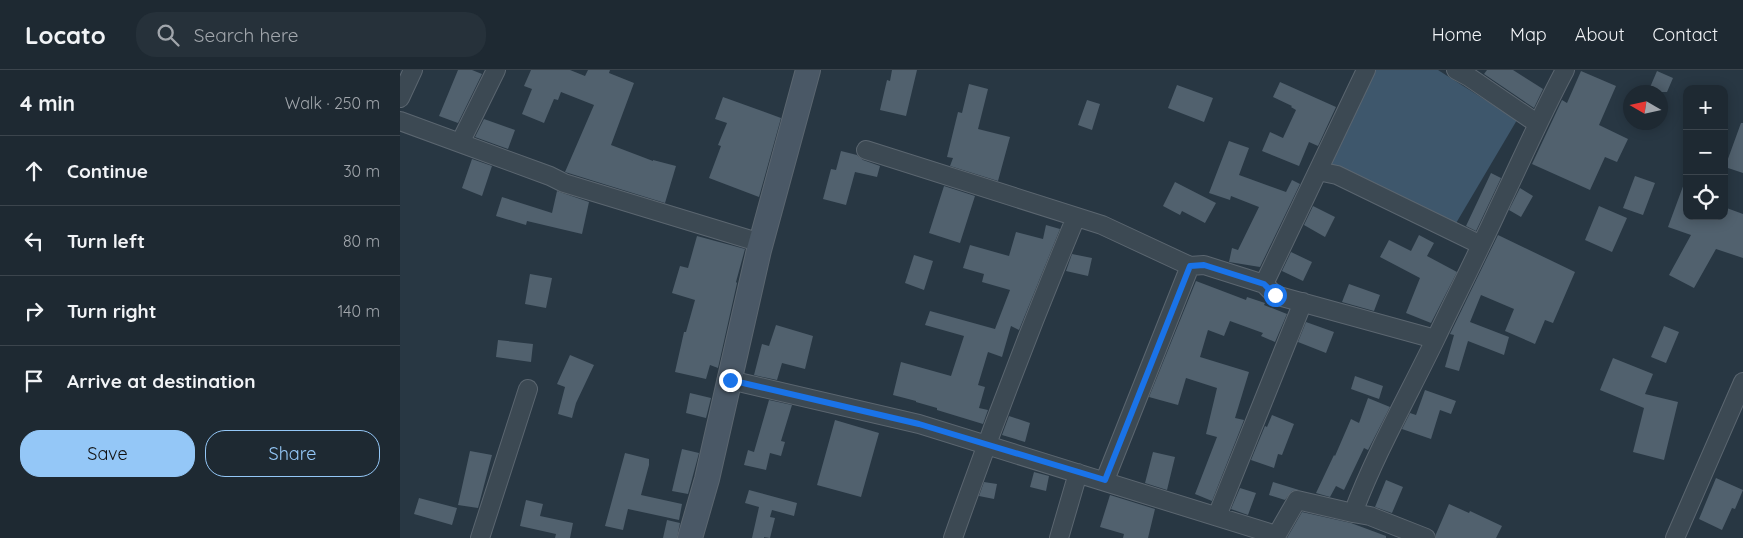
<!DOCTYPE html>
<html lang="en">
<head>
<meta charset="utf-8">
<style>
  body { margin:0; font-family:Quicksand,sans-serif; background:#26313a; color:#f1f3f6 }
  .controls { position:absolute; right:15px; top:15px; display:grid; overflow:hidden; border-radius:10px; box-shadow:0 2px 12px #0003 }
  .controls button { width:45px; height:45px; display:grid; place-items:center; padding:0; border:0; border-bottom:1px solid #3c454d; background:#1e2932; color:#f1f3f6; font:25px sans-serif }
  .compass { position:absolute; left:1223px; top:15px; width:45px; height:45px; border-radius:50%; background:#1e2932; box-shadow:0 2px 12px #0003; rotate:279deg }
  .stop { position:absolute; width:15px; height:15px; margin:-11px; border:4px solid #1a73e8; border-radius:50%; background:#fff }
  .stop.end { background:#1a73e8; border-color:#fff; box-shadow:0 1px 5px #0008 }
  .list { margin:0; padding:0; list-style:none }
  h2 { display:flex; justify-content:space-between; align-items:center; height:65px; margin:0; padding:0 20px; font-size:21px }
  h2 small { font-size:16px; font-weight:400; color:#a1a6ac }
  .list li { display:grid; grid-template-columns:32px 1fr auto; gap:15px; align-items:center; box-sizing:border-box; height:70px; padding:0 20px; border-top:1px solid #3c454d }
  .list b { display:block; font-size:19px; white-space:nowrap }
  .list em { font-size:16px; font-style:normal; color:#a1a6ac }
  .actions { display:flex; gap:10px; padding:15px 20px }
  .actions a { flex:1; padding:11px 0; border:1px solid #94c7f7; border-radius:20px; text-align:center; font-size:18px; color:#94c7f7 }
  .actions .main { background:#94c7f7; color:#111 }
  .icon { flex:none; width:28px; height:28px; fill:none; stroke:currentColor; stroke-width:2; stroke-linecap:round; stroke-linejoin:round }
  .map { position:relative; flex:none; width:1343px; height:468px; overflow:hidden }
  header { display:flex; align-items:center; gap:30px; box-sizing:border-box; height:70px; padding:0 25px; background:#1e2932; border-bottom:1px solid #3c454d }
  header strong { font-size:24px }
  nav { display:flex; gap:28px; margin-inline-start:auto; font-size:18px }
  .search { width:350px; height:45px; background:#26313a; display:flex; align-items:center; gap:12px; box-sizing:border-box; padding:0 18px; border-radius:20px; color:#a1a6ac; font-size:19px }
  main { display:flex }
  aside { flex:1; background:#1e2932 }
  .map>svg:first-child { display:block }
  .water { fill:#3e576c }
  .building { fill:#51616e }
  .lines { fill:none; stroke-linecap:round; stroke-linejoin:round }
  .street-casing { stroke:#5b6670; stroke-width:20 }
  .secondary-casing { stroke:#5b6670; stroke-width:26 }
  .street { stroke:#3c4953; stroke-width:18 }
  .secondary { stroke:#4a5866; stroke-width:24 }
  .route { stroke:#1a73e8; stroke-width:6 }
</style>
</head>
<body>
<header>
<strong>Locato</strong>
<div class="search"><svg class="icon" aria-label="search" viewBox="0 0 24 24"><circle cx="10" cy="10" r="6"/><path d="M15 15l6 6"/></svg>Search here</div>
<nav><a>Home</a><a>Map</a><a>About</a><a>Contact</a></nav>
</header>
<main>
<aside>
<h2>4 min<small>Walk · 250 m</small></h2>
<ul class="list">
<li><svg class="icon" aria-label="ahead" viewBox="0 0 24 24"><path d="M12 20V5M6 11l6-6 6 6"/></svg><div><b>Continue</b></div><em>30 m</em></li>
<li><svg class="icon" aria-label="left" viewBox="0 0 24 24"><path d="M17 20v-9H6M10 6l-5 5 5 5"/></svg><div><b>Turn left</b></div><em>80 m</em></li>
<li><svg class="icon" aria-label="right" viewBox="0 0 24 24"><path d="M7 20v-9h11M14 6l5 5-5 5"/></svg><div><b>Turn right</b></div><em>140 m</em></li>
<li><svg class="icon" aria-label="arrive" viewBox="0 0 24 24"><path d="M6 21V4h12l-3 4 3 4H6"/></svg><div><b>Arrive at destination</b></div></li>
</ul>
<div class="actions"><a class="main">Save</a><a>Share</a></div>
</aside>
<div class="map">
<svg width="1343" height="468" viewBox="0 0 1343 468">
  <rect width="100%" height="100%" fill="#283743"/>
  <path class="water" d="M967 0H1038L1117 50 1052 160 920 97Z"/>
  <path class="building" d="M58 0H72L82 4 58 53 39 46Z
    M131 0H170L185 6 188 0H210L209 3 234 13 211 75 253 91V90L276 96 265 133 165 102 194 35 161 22 158 30 154 29 144 53 122 44 132 19 124 16Z
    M492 0H517L506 46 480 40 487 10 490 11Z
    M1087 0H1113L1143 19 1134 38 1084 4Z
    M1181 1 1216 16 1199 55 1228 69 1217 92 1205 87 1190 120 1132 94 1162 30 1167 33Z
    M1257 1 1273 8 1267 22H1248Z
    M880 12 936 37 918 76 909 72 899 96 862 81 870 62 883 68 896 40 891 37 892 36 873 27Z
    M569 14 588 19 578 59 610 67 598 111 550 96 553 88 547 87 558 42 562 43Z
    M777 15 813 28 804 52 768 38Z
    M323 27 381 48 359 127 309 108 321 76 318 75 327 53 315 49Z
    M687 30 700 34 692 60 678 55Z
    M84 49 115 60 108 79 75 67Z
    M1341 53H1343V103L1325 97Z
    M829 71 849 78 839 105 886 122 892 110 900 114 860 197 829 192 832 178 838 180 859 137 831 126 830 130 809 123Z
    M441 81 457 85 463 90 480 96 477 107 455 102 446 135 423 129 431 99 436 100Z
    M72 89 92 96 82 126 62 118Z
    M1091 103 1101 108 1076 161 1066 156Z
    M1235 106 1255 113 1243 145 1223 138Z
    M1285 111 1287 112V146H1324V137L1343 144V188L1316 179 1294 218 1269 205 1291 165 1268 157Z
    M775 112 816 133 805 153 782 141 780 145 763 136Z
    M544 116 575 126 560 173 529 163Z
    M1120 118 1133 126 1121 147 1109 140Z
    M157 121 189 132 182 164 127 151 126 155 96 146 102 127 152 143Z
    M913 136 935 147 925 167 904 155Z
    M1199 136 1227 148 1212 182 1185 170Z
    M646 155 660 159 619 260 611 256 602 287 588 282 578 315 585 317 579 338 588 340 583 354 537 340V338L516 332V331L493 325 501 292 551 306 564 266 525 255 530 241 595 259 610 220 582 212 584 204 563 198 570 175 609 186 616 162 643 169Z
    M1019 165 1034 173 1027 186 1057 202 1031 253 1006 243 1020 208 980 187 989 170 1011 181Z
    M1098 165 1175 202 1153 253 1145 250 1135 274 1105 261 1114 239 1081 225 1070 252 1109 267 1104 285 1068 271 1059 301 1045 297 1054 265 1050 264Z
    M297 166 345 179 336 212 337 213 318 298 310 295 306 309 275 302 284 262H286L295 230 272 223 280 196 288 198Z
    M891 182 912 192 903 211 882 201Z
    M672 184 692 188 688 206 666 201Z
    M514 185 533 191 524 220 505 213Z
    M130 204 152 208 146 238 125 234Z
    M796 211 846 230 847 227 865 233 864 235 887 244 875 272 861 266 863 263 830 251 824 266 808 260 800 287 849 302 835 348 844 350 812 431 795 424 817 367 806 364 817 318 786 308 778 335 749 327Z
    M949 214 980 225 974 241 942 232Z
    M906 252 934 262 926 283 898 272Z
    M376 255 413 266 405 299 382 293 377 310 354 305 362 274 369 276Z
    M1264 256 1279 262 1266 293 1251 287Z
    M98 270 133 274 131 292 96 287Z
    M170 285 194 295 176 333 172 348 158 344 165 317 157 314Z
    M1213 288 1253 304 1245 324 1278 332 1264 390 1233 382 1244 338 1200 320Z
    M955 306 983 316 979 329 951 319Z
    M1025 320 1056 331 1051 344 1040 340 1031 369 1002 359 1010 343 1016 345Z
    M290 323 311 328 306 348 286 343Z
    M968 328 990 337 968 380 964 378 944 420 936 416 930 427 916 423 934 385 935 386 951 349 959 353Z
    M369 330 392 335 381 371 385 372 381 386 370 383 366 400 344 395 348 380 354 382Z
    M872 345 894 354 882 385 878 384 874 398 851 390 865 356 867 357Z
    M609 346 630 353 625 372 602 365Z
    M435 350 479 363 461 427 417 415Z
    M282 379 299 383 288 424 272 421Z
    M70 381 92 385 78 438 58 435Z
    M753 382 775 387 767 420 745 413Z
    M225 383 249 389V395L241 425 282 434 279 450 228 439 223 460 205 456Z
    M634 402 649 406 646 421 630 417Z
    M1316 408 1343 420 1335 439 1332 438 1322 460 1299 449Z
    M986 410 1003 417 992 443 975 437Z
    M584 412 597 414 594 429 579 426Z
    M873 412 899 420 892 421 885 430 869 425Z
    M840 418 856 423 848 445 831 439Z
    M349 420 397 433 394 446 372 440 370 447 375 448 370 468 364 467V468H352L359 437 345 433Z
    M710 425 755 439 748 468H723L724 464 700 457Z
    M19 428 57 438 52 455 14 444Z
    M126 430 143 434 140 446 173 453 170 468H155L156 464 120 456Z
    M1049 434 1069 443 1070 441 1102 456 1096 468H1036V464Z
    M902 442 951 453 986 466V468H887Z
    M267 450 280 453 277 468H263Z"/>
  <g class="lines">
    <defs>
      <path id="street" d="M1056 0 1069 7 1138 54
        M0 28 13 0
        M0 51 150 106 164 113 361 173
        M60 73 96 0
        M466 80 702 155 790 196 804 195 864 214 875 225 1035 269
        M918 101 937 105 1081 175
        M864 214 966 0
        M330 310 519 354 876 465
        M705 410 790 196
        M817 446 903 232
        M80 468 128 319
        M553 468C591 360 632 253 676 147
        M659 468 678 403
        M875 468 897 430 953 443
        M1026 468 970 446 953 443C976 382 1008 326 1036 268 1057 224 1079 181 1099 137 1121 91 1141 45 1165 0
        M1275 468 1343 312"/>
      <path id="secondary" d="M290 468 307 409 359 180 408 0"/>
    </defs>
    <use href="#street" class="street-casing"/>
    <use href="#secondary" class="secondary-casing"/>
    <use href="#street" class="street"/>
    <use href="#secondary" class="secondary"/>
  </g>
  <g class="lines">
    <path class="route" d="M330 310 519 354 705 410 790 196 804 195 864 214 875 225"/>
  </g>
</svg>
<div class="controls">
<button>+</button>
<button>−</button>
<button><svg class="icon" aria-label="locate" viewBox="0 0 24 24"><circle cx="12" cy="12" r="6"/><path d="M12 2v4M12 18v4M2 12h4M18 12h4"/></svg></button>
</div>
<svg class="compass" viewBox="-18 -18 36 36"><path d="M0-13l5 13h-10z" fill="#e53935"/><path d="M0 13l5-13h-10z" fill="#a1a6ac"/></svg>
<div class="stop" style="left:875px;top:225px"></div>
<div class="stop end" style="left:330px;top:310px"></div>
</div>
</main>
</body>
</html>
